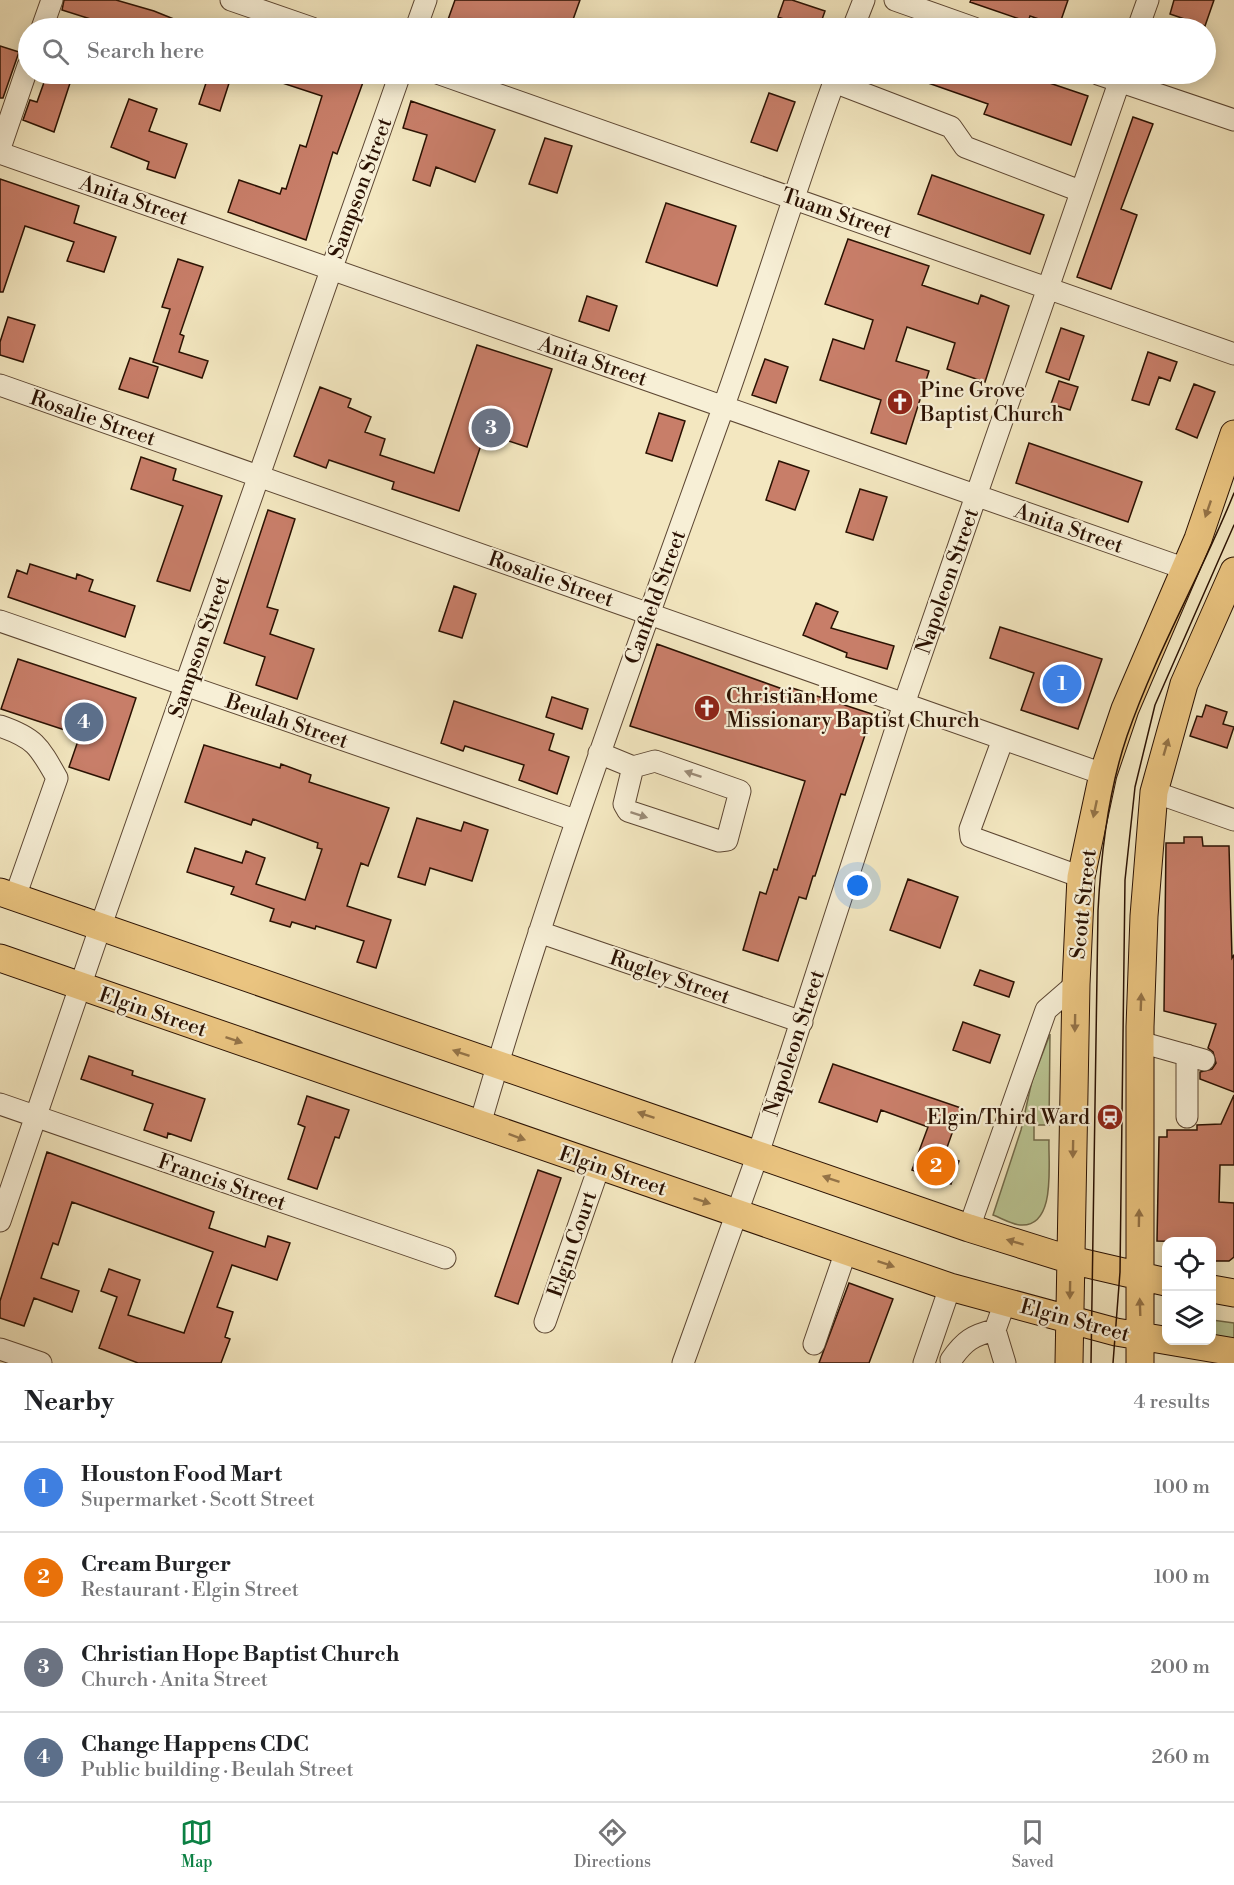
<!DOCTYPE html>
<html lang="en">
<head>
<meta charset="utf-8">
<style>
  body { margin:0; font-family:"Libre Bodoni",serif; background:#f6f6f6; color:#202124 }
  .controls { position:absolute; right:18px; bottom:18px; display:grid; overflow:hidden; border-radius:12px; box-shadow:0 3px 15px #0003 }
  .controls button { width:54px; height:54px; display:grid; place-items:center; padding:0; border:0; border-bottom:2px solid #e0e0e0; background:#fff; color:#202124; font:30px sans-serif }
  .you { position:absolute; left:858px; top:886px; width:21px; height:21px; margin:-15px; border:4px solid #fff; border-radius:50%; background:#1a73e8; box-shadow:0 0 0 9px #1a73e833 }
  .badge { display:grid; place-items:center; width:39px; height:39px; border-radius:50%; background:#0b8043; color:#fff; font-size:20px; font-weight:700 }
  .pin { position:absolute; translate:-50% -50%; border:3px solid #fff; box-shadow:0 2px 6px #0006 }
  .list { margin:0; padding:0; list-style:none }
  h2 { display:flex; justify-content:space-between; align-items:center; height:78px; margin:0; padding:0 24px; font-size:26px }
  h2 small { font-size:20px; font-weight:400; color:#757577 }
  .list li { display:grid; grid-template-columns:39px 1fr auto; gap:18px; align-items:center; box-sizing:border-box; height:90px; padding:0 24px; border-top:2px solid #e0e0e0 }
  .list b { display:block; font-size:22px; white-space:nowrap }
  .list p { margin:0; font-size:20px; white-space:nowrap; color:#757577 }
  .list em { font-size:20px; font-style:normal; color:#757577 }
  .icon { flex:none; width:33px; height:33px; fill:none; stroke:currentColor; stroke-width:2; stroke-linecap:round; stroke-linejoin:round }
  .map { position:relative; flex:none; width:1234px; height:1363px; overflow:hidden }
  .search { position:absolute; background:#fff; box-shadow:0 3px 15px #0003; left:18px; right:18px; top:18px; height:66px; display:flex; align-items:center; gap:15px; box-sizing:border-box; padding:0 21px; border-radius:33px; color:#757577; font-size:22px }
  .sheet { height:438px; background:#fff }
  nav { display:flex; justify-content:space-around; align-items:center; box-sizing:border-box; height:84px; border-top:2px solid #e0e0e0; background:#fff; font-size:16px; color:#757577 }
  nav a { display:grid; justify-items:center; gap:3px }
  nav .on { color:#0b8043 }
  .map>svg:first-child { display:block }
  .green { fill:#bac593; stroke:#726b4a; stroke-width:1.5 }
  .building { fill:#c87e69; stroke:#2a1102; stroke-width:1.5 }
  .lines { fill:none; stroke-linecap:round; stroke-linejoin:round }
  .minor-casing { stroke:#5c4632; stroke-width:23 }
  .major-casing { stroke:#2a1102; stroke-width:29 }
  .minor { stroke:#f7efd6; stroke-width:21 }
  .major { stroke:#eac480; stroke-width:27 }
  .tram { stroke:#2a1102; stroke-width:1.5 }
  .oneway { fill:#947347 }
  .oneway2 { fill:#9b8b77 }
  .labels { text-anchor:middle; stroke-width:4.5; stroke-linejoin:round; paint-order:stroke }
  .street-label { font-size:21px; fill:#2a1102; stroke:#f7efd6 }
  .poi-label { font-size:21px; fill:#2a1102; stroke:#f7efd6; text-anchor:start }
</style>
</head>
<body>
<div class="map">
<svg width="1234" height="1363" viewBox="0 0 1234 1363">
  <rect width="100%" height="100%" fill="#f3e7c0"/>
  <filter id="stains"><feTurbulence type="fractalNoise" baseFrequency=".00333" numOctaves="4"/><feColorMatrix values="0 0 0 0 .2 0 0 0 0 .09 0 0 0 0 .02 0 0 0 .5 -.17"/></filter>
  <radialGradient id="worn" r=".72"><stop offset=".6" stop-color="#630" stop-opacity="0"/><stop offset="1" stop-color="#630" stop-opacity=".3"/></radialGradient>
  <path class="green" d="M1050 1034 1049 1125H1034V1140H1049C1048 1163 1057 1228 1020 1225 1011 1224 1001 1218 993 1215L1021 1130 1032 1081Z
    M1212 1320 1234 1323V1339L1212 1337Z"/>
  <path class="building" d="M64 0H116L154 11 196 28H108L99 25 100 22 62 10Z
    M455 0H580L570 28H445Z
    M784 0H792L825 11 819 28H809L778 17Z
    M971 0H1068L1059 26 1030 16 1028 22 970 2Z
    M1174 0H1214L1205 26 1170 14Z
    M0 46 19 52 3 98H0Z
    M47 74H73L54 132 23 120 30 100 37 102Z
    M209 74H232L220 111 199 104Z
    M264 74H366L337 154 333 152 306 240 228 212 239 180 280 194 282 188 286 189 300 145 306 147 322 96 264 77Z
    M908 74H1023L1088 96 1071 145 984 114 988 104 908 76Z
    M769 93 795 102 777 151 751 142Z
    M129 99 157 109 149 131 187 144 175 178 147 169 149 162 111 147Z
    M411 101 495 130 475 182 436 167 430 186 413 180 427 135 403 128Z
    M1133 117 1153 124 1121 209 1137 215 1111 289 1077 277Z
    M545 138 572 146 557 193 529 184Z
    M932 175 1044 215 1030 254 918 214Z
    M0 179 79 206 74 223 116 237 104 272 67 261 74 242 25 226 3 292H0Z
    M666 203 736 226 717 286 646 262Z
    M848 239 929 266 922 285 978 304 981 295 1009 306 985 382 947 369 955 343 907 327 896 361 929 371 906 444 871 433 881 400 820 380 833 339 864 349 873 320 825 304Z
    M178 259 203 267 180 334 184 336 179 352 208 361 202 378 153 362 170 309 162 307Z
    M587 296 617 306 609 331 579 321Z
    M8 317 35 325 23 362 0 355V342Z
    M1061 328 1084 336 1069 380 1046 372Z
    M477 345 552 369 527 447 485 433 459 511 392 489 394 482 329 460 326 468 294 456 320 387 351 399 348 407 371 417 365 432 385 439 380 455 434 473Z
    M1148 352 1177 362 1170 381 1159 377 1149 405 1132 400Z
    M130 358 158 367 148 398 119 389Z
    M765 359 788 367 776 403 752 395Z
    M1059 381 1078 387 1070 410 1051 404Z
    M1194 384 1215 392 1197 438 1176 429Z
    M659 413 685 421 672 461 646 453Z
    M1029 443 1142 482 1128 522 1016 483Z
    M141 457 176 469 173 480 222 496 190 591 157 581 183 506 131 489Z
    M779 461 809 471 795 510 766 500Z
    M860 489 887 497 873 540 846 532Z
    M268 510 295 519 267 607 278 610 270 634 314 649 297 699 256 685 265 657 224 643Z
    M30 564 76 579 77 574 93 580 89 591 135 606 125 637 8 597 17 570 27 574Z
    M454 586 476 594 462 638 439 631Z
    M816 603 838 612 831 628 894 646 887 669 846 657 847 653 803 635Z
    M1000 627 1102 659 1078 729 1021 710 1034 673 990 658Z
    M657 644 788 691 789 687 872 714 845 795 841 794 815 876H813L806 899 799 897 778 961 743 950 760 892 766 894 774 869 777 870 805 781 630 726Z
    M18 659 136 698 109 780 69 767 80 735 1 709Z
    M552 697 588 709 582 729 546 717Z
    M454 701 554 734 549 750 569 757 557 794 519 780 524 765 465 746 463 751 441 743Z
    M1206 705 1227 712 1223 724 1234 727 1227 748 1190 736 1197 716 1202 717Z
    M204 745 280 768 281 764 311 775 309 782 389 808 368 866 361 863 347 906 391 920 376 968 357 962 364 941 316 926 315 929 292 922 290 927 270 921 274 909 231 894 234 887 187 872 195 848 242 863 246 851 265 858 256 884 305 900 322 849 317 848 318 843 253 819 251 825 185 802Z
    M417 818 461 831 464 822 488 830 472 881 430 868 425 885 398 877Z
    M1184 837H1202L1203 846H1229L1232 958 1234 955V1092L1200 1079V1072L1212 1069 1216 1063 1213 1052 1208 1048 1216 1024 1164 1011 1166 843H1184Z
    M908 879 958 897 940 948 890 930Z
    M980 970 1014 982 1009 997 974 985Z
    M963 1022 1000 1035 990 1063 953 1050Z
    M89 1056 133 1071 132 1075 205 1099 191 1141 168 1133 167 1138 144 1130 153 1104 81 1079Z
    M833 1064 961 1108 944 1156 959 1161 951 1184 912 1170 928 1127 881 1110 877 1122 819 1102Z
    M1234 1095V1165H1220L1219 1202 1234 1203V1257L1229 1261H1213L1212 1242 1157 1241 1159 1137H1167V1130H1197V1125L1221 1124Z
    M307 1096 349 1110 339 1138 335 1137 317 1189 288 1179 305 1127 298 1124Z
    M47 1152 214 1212 209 1228 265 1247 268 1236 290 1243 277 1280 232 1265 217 1307 233 1312 225 1337 230 1339 221 1363H138L99 1348 117 1297 101 1291 109 1269 140 1280 128 1315 184 1333 213 1252 72 1202 58 1245 53 1243 41 1278 79 1291 72 1312 34 1298 24 1326 0 1318V1301Z
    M538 1170 561 1178 518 1304 495 1296Z
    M849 1283 893 1299 869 1363H819Z"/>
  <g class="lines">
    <defs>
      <path id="minor" d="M231 0 312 28
        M895 0 974 28
        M42 28 52 0
        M416 28 426 0
        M853 28 864 0
        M1138 28 1148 0
        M440 74 1234 354
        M1098 74 1234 120
        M834 82 951 127 965 147 1080 191
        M0 148 28 66
        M0 153 1186 569
        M0 385 1103 774
        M0 621 575 820
        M0 726C35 738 39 746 57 778L15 897
        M1003 739 970 829 971 837 1081 877
        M599 753 633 767 655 761 740 791 727 840 719 841 628 811 624 804 633 767
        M1154 792 1234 820
        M539 932 802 1022
        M1140 1042 1204 1060
        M1187 1055V1117
        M0 1104 445 1258
        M480 1124C550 883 637 648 722 411 762 299 796 185 837 74
        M0 1221 100 928 400 74
        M969 1228 1046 1010 1076 984
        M545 1322 599 1167
        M814 1344 846 1251
        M0 1349 41 1363
        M951 1360C964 1341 973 1335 995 1330
        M683 1363 758 1154 904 704 1122 74
        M924 1363 950 1287
        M1005 1363 995 1330 1005 1302"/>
      <path id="major" d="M0 892 969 1228 1071 1260 1166 1282
        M0 958 950 1287 1116 1332 1234 1352
        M1212 1289 1234 1293
        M1069 1363 1076 984 1081 877 1103 774 1125 709 1198 539 1234 434
        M1140 1363V1027L1144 916 1154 792 1184 684 1234 571"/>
    </defs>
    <use href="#minor" class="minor-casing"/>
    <use href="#major" class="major-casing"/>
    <use href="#minor" class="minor"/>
    <use href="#major" class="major"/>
    <path class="tram" d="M1091 1363 1098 911C1101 852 1108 792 1127 736 1156 652 1201 575 1234 493
      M1113 1363 1120 1272 1125 880 1135 787 1155 705 1234 525"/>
  </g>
  <defs><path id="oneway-solid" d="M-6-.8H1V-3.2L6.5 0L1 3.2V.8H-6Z" transform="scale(1.5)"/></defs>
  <g class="oneway">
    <use href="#oneway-solid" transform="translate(1208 509) rotate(109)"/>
    <use href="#oneway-solid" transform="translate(1166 747) rotate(-74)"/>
    <use href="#oneway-solid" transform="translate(1095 809) rotate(102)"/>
    <use href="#oneway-solid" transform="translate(1141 1002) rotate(-88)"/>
    <use href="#oneway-solid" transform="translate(1075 1023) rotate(91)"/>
    <use href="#oneway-solid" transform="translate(234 1040) rotate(19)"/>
    <use href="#oneway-solid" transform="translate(461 1053) rotate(-161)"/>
    <use href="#oneway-solid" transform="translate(646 1115) rotate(-161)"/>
    <use href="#oneway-solid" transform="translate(517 1137) rotate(20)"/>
    <use href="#oneway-solid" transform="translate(1073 1149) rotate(91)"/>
    <use href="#oneway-solid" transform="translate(831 1179) rotate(-161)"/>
    <use href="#oneway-solid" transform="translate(702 1201) rotate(18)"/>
    <use href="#oneway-solid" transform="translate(1139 1218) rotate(-89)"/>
    <use href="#oneway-solid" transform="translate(1015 1242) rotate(-163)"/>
    <use href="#oneway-solid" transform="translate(886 1264) rotate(19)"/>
    <use href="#oneway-solid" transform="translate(1070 1290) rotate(91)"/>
    <use href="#oneway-solid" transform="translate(1140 1307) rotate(-92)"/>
  </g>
  <g class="oneway2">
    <use href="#oneway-solid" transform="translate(693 774) rotate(-161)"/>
    <use href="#oneway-solid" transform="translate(639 815) rotate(18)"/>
  </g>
  <defs>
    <symbol id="church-disc" viewBox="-11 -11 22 22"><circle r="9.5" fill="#8f2418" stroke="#f7efd6"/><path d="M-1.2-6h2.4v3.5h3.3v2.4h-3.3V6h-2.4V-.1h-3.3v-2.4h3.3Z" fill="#fff"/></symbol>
    <symbol id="station-disc" viewBox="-11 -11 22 22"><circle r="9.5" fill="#8f2418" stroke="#f7efd6"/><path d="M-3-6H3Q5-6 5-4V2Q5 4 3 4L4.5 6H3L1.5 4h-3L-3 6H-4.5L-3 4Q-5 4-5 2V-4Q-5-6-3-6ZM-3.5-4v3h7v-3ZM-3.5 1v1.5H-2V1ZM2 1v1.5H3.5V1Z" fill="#fff"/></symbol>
  </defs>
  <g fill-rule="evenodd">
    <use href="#church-disc" x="885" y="387" width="30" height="30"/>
    <use href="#church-disc" x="692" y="693" width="30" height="30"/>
    <use href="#station-disc" x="1095" y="1102" width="30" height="30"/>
  </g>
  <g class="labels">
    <g class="street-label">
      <text transform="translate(360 188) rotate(-70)" y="7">Sampson Street</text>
      <text transform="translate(134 200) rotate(19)" y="7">Anita Street</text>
      <text transform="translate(837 213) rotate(19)" y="7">Tuam Street</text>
      <text transform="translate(593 361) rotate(19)" y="7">Anita Street</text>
      <text transform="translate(93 418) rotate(19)" y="7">Rosalie Street</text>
      <text transform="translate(1069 528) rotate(19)" y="7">Anita Street</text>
      <text transform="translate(551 579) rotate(19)" y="7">Rosalie Street</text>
      <text transform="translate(947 581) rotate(-71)" y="7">Napoleon Street</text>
      <text transform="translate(655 597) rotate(-70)" y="7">Canfield Street</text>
      <text transform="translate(199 647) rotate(-71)" y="7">Sampson Street</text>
      <text transform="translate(287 721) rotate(19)" y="7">Beulah Street</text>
      <text transform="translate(1083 904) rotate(-84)" y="7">Scott Street</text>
      <text transform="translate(670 977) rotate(19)" y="7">Rugley Street</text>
      <text transform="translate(153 1012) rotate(19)" y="7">Elgin Street</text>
      <text transform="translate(794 1043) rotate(-72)" y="7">Napoleon Street</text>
      <text transform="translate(613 1171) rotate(19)" y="7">Elgin Street</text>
      <text transform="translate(222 1182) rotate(19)" y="7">Francis Street</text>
      <text transform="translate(572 1244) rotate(-71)" y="7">Elgin Court</text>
      <text transform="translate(1075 1320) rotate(15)" y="7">Elgin Street</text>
    </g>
    <g class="poi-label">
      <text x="920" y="397">Pine Grove<tspan x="920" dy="24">Baptist Church</tspan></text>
      <text x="726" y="703">Christian Home<tspan x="726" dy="24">Missionary Baptist Church</tspan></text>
      <text x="1090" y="1124" text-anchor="end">Elgin/Third Ward</text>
    </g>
  </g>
  <rect width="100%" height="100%" filter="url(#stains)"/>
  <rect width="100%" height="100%" fill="url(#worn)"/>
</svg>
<div class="controls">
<button><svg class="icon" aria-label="locate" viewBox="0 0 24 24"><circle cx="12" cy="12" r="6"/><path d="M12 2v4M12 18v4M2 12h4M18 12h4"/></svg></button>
<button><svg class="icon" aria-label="layers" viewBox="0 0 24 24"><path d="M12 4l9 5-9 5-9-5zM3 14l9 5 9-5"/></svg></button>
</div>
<div class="you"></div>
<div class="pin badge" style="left:1062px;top:684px;background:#3f7fe0">1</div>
<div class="pin badge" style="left:936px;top:1166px;background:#e8710a">2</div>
<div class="pin badge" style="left:491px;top:428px;background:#6b7280">3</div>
<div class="pin badge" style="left:84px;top:722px;background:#5c6f8a">4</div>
<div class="search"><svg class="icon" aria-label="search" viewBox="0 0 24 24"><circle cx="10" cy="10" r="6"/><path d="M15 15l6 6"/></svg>Search here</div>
</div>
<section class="sheet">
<h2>Nearby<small>4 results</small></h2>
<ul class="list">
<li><span class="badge" style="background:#3f7fe0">1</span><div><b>Houston Food Mart</b><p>Supermarket · Scott Street</p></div><em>100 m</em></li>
<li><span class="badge" style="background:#e8710a">2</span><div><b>Cream Burger</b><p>Restaurant · Elgin Street</p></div><em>100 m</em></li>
<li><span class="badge" style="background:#6b7280">3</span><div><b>Christian Hope Baptist Church</b><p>Church · Anita Street</p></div><em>200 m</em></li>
<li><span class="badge" style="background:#5c6f8a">4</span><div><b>Change Happens CDC</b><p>Public building · Beulah Street</p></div><em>260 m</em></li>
</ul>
</section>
<nav>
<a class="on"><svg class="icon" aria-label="map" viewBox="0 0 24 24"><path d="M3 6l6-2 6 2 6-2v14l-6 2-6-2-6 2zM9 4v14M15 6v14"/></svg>Map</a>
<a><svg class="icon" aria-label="directions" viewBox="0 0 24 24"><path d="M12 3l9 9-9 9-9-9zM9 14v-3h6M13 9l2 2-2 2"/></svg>Directions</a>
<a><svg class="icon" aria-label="saved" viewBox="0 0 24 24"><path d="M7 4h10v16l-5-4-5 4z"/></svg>Saved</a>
</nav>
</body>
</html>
